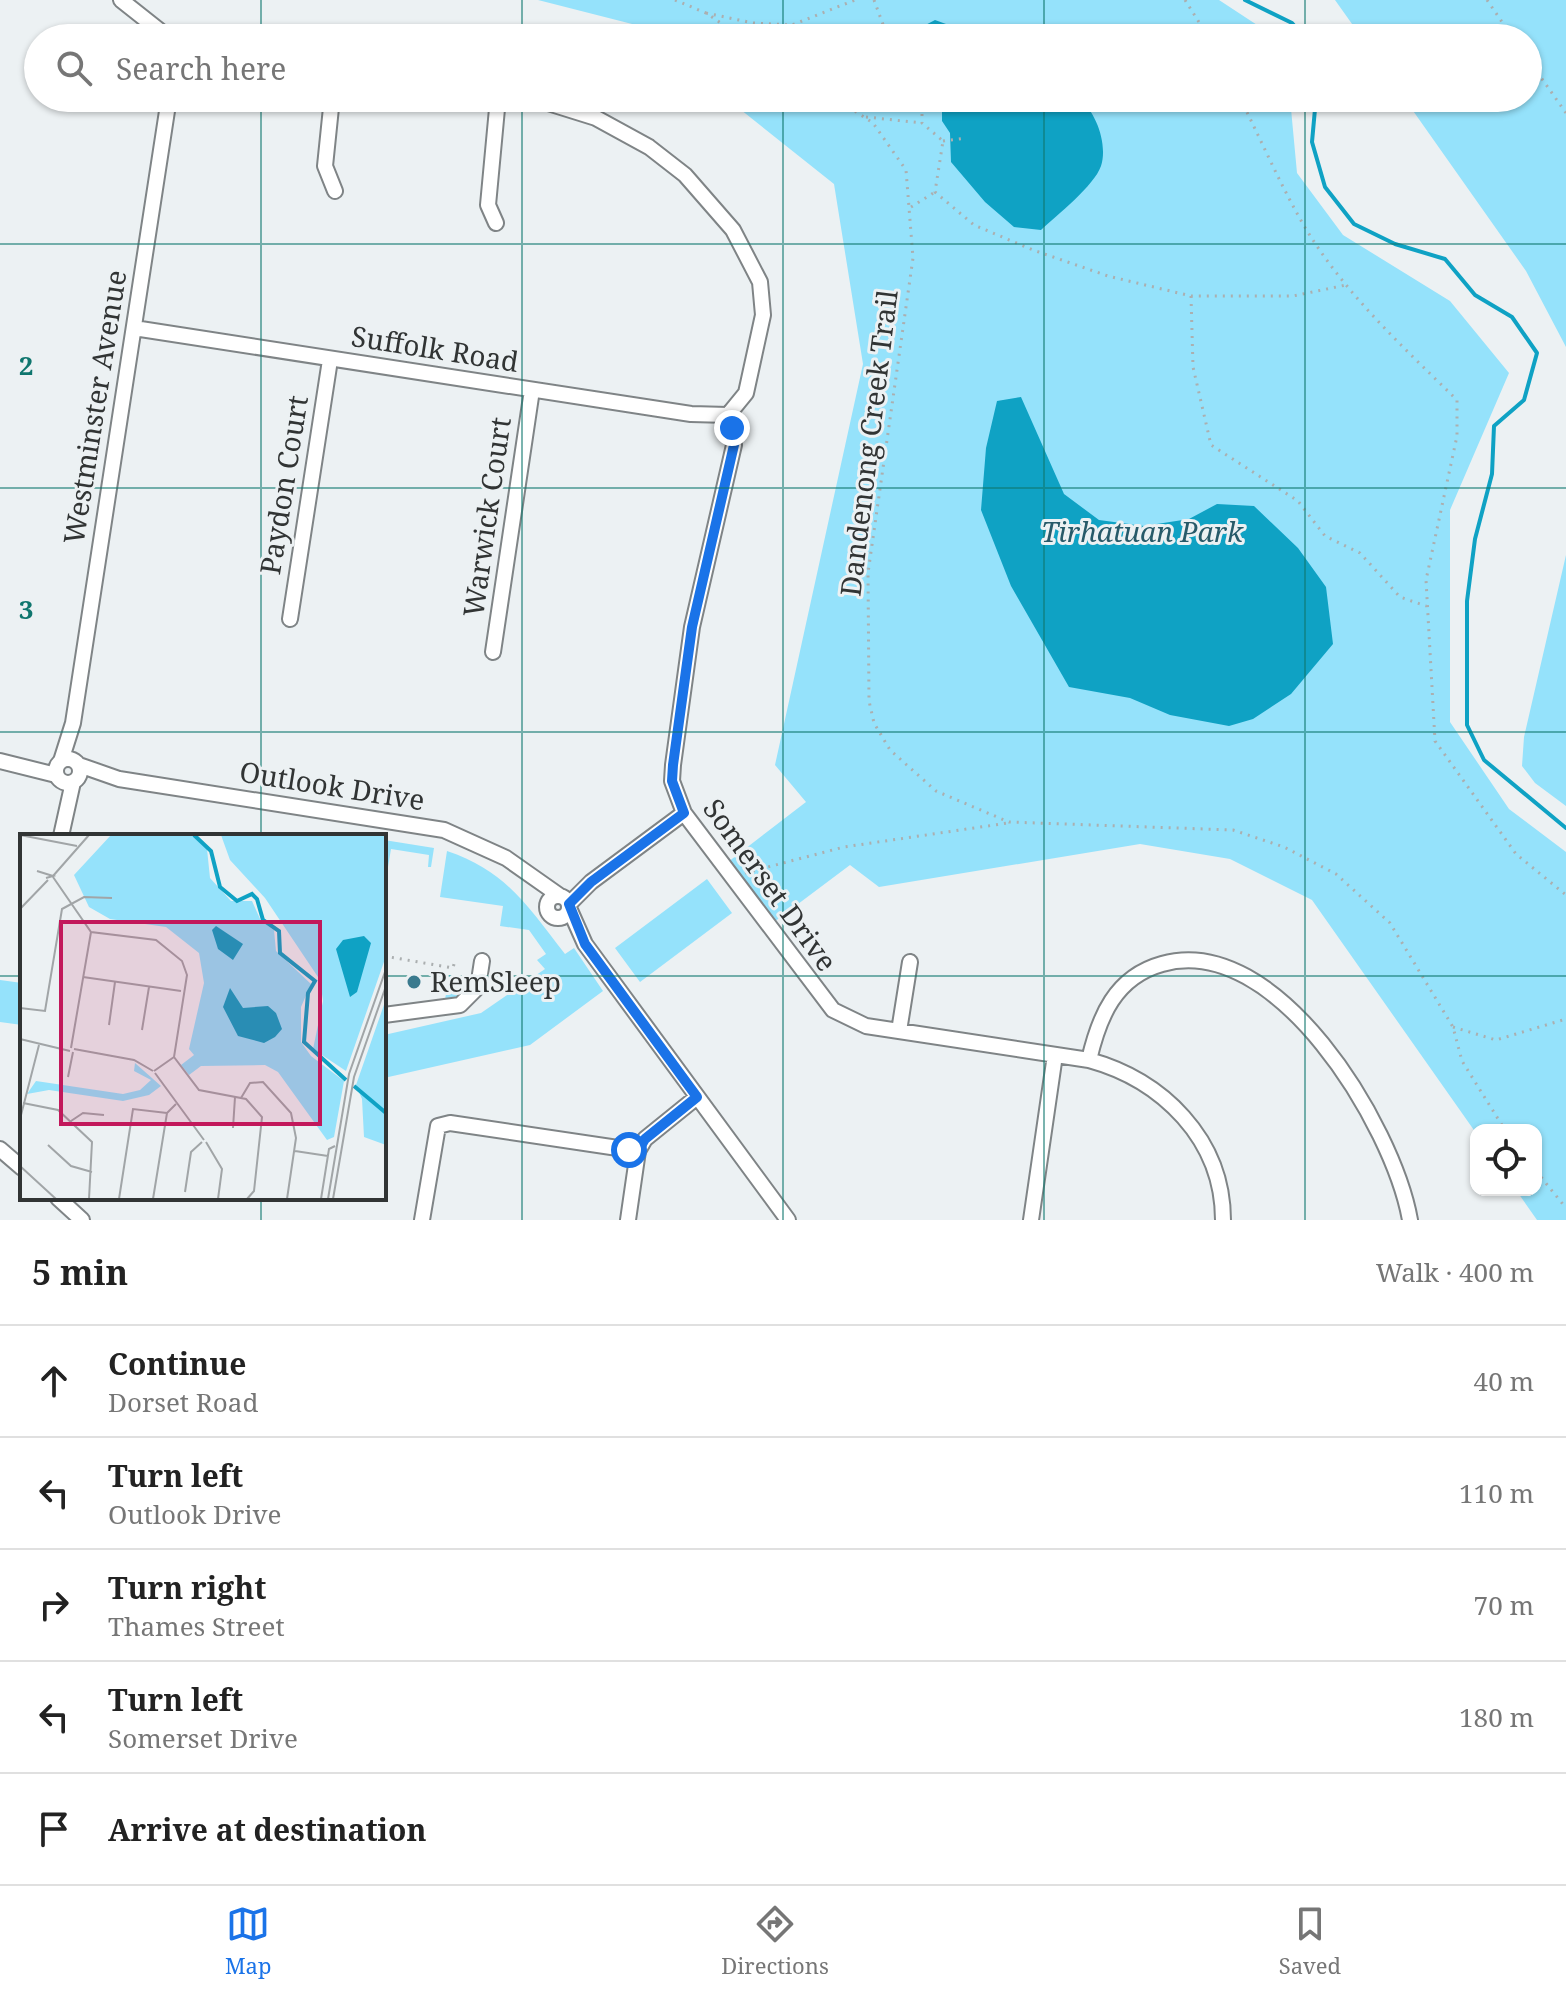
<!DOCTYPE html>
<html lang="en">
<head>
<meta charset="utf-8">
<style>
  body { margin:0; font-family:"Noto Serif",serif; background:#f6f6f6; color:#222 }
  .controls { position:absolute; right:24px; bottom:24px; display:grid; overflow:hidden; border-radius:16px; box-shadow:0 2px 6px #0004 }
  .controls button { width:72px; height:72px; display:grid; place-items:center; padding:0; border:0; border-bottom:2px solid #e0e0e0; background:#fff; color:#222; font:40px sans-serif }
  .stop { position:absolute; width:24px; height:24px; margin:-18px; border:6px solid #1a73e8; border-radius:50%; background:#fff }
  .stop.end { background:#1a73e8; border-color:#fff; box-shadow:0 2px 8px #0008 }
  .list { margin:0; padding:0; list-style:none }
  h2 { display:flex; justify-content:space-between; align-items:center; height:104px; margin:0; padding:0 32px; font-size:34px }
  h2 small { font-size:26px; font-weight:400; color:#767676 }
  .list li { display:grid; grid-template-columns:52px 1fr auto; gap:24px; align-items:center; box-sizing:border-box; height:112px; padding:0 32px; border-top:2px solid #e0e0e0 }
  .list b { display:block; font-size:30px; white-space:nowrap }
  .list p { margin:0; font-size:26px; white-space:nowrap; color:#767676 }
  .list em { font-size:26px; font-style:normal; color:#767676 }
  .icon { flex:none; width:44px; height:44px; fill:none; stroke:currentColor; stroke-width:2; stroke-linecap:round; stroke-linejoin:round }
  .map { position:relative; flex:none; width:1566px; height:1220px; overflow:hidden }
  .search { position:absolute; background:#fff; box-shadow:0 2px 6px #0004; left:24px; right:24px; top:24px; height:88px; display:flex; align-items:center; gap:20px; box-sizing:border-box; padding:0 28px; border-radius:44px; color:#767676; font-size:30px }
  .sheet { height:664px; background:#fff }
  nav { display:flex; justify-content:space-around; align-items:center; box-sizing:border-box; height:112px; border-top:2px solid #e0e0e0; background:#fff; font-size:22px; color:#767676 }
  nav a { display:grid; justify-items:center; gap:4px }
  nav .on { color:#1a73e8 }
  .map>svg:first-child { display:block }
  .green { fill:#95e2fb }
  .water { fill:#0fa2c4 }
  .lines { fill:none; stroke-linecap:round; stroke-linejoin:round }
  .stream { stroke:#0fa2c4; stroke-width:4 }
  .minor-casing { stroke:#7f8486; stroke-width:18 }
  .path { stroke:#abafb0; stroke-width:3; stroke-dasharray:2 6; stroke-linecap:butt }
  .minor { stroke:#fff; stroke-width:14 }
  .route { stroke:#1a73e8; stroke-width:10 }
  .grid { fill:none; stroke:#0f766e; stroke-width:2; stroke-opacity:0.55 }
  .poi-dot { fill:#3a7a8e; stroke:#ecf1f3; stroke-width:3 }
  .labels { text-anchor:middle; stroke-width:6; stroke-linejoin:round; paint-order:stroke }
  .street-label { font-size:28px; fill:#313434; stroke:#ecf1f3 }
  .park-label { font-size:28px; font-style:italic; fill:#275a69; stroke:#ecf1f3 }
  .poi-label { font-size:28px; fill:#313434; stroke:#ecf1f3; text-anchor:start }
  .inset-river { fill:none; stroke:#0fa2c4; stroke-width:4 }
  .inset-road { fill:none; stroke:#a1a5a7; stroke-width:2 }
  .view { fill:#c2185b; fill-opacity:0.15; stroke:#c2185b; stroke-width:4 }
  .inset-edge { fill:none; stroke:#313434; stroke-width:4 }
  .grid-label { font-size:26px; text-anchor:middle; font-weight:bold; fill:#0f766e; stroke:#ecf1f3; stroke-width:6; stroke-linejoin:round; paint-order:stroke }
</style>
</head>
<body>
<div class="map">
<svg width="1566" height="1220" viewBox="0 0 1566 1220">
  <rect width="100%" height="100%" fill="#ecf1f3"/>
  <path class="green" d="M538 0H1219L1277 38H651L636 25Z
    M1335 0H1566V347L1526 271 1404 98H1528V38H1362Z
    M726 98H1290L1297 173 1343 235 1450 301 1509 373 1450 510V722L1509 809 1566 852V1220H1537L1516 1190H1536V1130H1476V1133L1312 900 1230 859 1140 844 879 887 850 865 774 922 728 862 806 802 775 765 863 364 834 184Z
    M1566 555V806L1535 783 1522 766 1524 737Z
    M384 840 434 848 431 867H428L429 855 391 849 384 891Z
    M447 851C507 871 528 907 565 954L574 948 603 991 530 1045 384 1078V1035L481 1013 545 969 537 960 546 954 529 930 500 926 503 906 440 897Z
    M707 879 732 913 640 982 615 948Z
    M449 975 465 977 462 997 445 1000Z
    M0 980 22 983V1025L0 1022Z"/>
  <path class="water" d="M935 20 979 36 983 38H914L916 30Z
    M942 98H1079C1096 112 1108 144 1101 166 1094 186 1057 215 1041 230L1014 227 985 202 951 162 950 133 942 121Z
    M1021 397 1064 494 1099 520 1144 526 1189 519 1217 504 1254 506 1298 548 1326 587 1333 644 1291 694 1253 719 1229 726 1170 715 1130 698 1069 687 1011 586 981 510 986 448 997 401Z"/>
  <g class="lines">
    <path class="stream" d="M1245 0 1292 23 1305 38
      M1316 98 1312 142 1325 187 1354 224 1395 244 1445 259 1475 295 1512 317 1537 353 1524 400 1494 426 1492 474 1475 539 1467 601V725L1484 760 1566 828"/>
    <defs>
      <path id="minor" d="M121 0 169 38
        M332 98 325 166 335 191
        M532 98 596 118 649 147 685 175 733 230 760 282 763 315 746 393 728 415 734 445 692 627 673 765 672 781 684 813 833 1010 866 1026 1089 1060C1162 1080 1223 1139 1223 1220
        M496 223 488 205 498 98
        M134 328 691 414 728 415
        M290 619 330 360
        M493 652 532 390
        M56 771a12 12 0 1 1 24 0a12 12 0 1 1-24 0Z
        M0 761 56 775
        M61 761 73 723 169 98
        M79 765 119 779 444 830 506 858 560 896
        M61 836 73 782
        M547 907a11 11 0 1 1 22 0a11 11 0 1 1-22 0Z
        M569 904 591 882 684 813
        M569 908 585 944 788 1220
        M384 1015 460 1005 478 987 482 961
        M899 1031 910 962
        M1089 1060C1099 1017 1115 977 1162 964 1276 931 1393 1125 1410 1220
        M0 1149 22 1168
        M58 1198 82 1220
        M422 1220 438 1126 450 1123 638 1151
        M628 1220 638 1151 645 1139 697 1097
        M1031 1220 1055 1055"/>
    </defs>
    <use href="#minor" class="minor-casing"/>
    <path class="path" d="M675 0 706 13 743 38
      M874 0 888 38
      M1185 0 1209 38
      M1487 0 1513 38
      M706 13 753 23 792 25 855 0
      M1528 59 1566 113
      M835 98 873 123 906 170 913 258 868 573 869 701 874 723 890 750 936 791 1009 822 1233 830 1284 847 1336 874 1390 923 1453 1027 1462 1061 1505 1130
      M922 98V123L943 141 935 192 974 225 1033 250 1108 276 1191 296H1293L1346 285
      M1240 98C1261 140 1280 184 1303 224 1343 292 1401 345 1457 400V436L1426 580 1435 741 1516 854 1566 895
      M866 117 922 123
      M943 141 966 138
      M911 207 935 192
      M1191 296 1193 367 1211 445 1298 501 1325 536 1360 553 1400 597 1426 606
      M745 873 844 847 1008 823
      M384 956 453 968 454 964
      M1453 1027 1496 1040 1566 1019
      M1536 1171 1566 1208"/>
    <use href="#minor" class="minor"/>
  </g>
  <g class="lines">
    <path class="route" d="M629 1150 638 1151 645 1139 697 1097 585 944 569 904 591 882 684 813 672 781 673 765 692 627 734 445 732 428"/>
  </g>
  <path class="grid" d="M261 0V38M522 0V38M783 0V38M1044 0V38M1305 0V38M261 98V836M522 98V1220M783 98V1220M1044 98V1220M1305 98V1220M0 244H1566M0 488H1566M0 732H1566M0 976H22M384 976H1566M261 1198V1220"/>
  <circle class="poi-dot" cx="414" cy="982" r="8"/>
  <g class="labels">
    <g class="street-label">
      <text transform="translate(435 349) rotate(9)" y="10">Suffolk Road</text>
      <text transform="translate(95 407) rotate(-81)" y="10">Westminster Avenue</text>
      <text transform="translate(869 443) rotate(-83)" y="10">Dandenong Creek Trail</text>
      <text transform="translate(284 485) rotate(-81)" y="10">Paydon Court</text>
      <text transform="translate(487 517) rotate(-82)" y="10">Warwick Court</text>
      <text transform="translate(332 786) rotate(9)" y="10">Outlook Drive</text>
      <text transform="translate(770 885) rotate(54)" y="10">Somerset Drive</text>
    </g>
    <g class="park-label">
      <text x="1142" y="542">Tirhatuan Park</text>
    </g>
    <g class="poi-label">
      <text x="430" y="992">RemSleep</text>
    </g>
  </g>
  <g transform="translate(20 834)">
    <rect width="366" height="366" fill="#ecf1f3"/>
    <path d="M91 1H172L187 15 190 44 211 67H232L241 87 254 96 256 117 291 150 281 173V208L291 222 324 247 314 303 307 306 258 238 245 231 181 232 169 241 161 231 174 221 169 215 184 149 179 119 146 93 90 85 69 73 54 41ZM201 1H366V122L326 237 293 215 303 167 300 146 245 64 210 26ZM366 165V311L344 303 342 265 336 251ZM115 229 141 252 129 261 103 267 29 256 7 260 16 247 103 260 120 256 131 246 114 237Z" fill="#95e2fb"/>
    <path d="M196 92 223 110 213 126 198 115 192 96ZM344 102 351 109 337 158 330 163 316 115 323 106ZM210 154 223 174 248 172 256 179 262 195 255 203 244 209 218 202 203 173Z" fill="#0fa2c4"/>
    <path class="inset-river" d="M174 1 191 17 200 53 217 67 232 60 237 65 243 86 259 97 260 119 295 147 288 159 284 208 326 246M334 252 366 279"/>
    <path class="inset-road" d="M0 1 57 12M17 37 33 42 26 44M33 42 69 1M33 43 71 98 136 106 162 127 167 141 154 223 179 256 226 265 242 283 234 357 227 365M0 75 28 46M63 143 161 157M0 174 25 177 42 75 64 63 92 64M89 191 95 148M122 196 129 153M0 205 50 217M51 214 71 98M54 215 114 226 133 237M134 237 154 223M135 239 184 306M48 243 53 218M221 264 230 249 243 248 271 279 276 304 267 365M3 269 38 276 72 308 69 365M0 285 19 211M51 287 63 279 84 281M213 294 215 263M186 308 202 335 198 365M28 311 51 332 72 338M275 317 308 322M0 332 36 365M165 358 171 318 182 308M99 365 113 275 147 279M133 365 147 279 156 270M301 365 309 315 315 312M308 365 329 240 366 135M313 365 334 243 366 152"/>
    <path class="view" d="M41 88H300V290H41Z"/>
    <rect width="366" height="366" class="inset-edge"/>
  </g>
  <g class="grid-label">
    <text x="26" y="375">2</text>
    <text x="26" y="619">3</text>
  </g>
</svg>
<div class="controls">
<button><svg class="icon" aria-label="locate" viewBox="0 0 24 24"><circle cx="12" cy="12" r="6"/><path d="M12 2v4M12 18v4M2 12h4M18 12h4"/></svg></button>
</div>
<div class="stop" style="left:629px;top:1150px"></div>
<div class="stop end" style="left:732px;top:428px"></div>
<div class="search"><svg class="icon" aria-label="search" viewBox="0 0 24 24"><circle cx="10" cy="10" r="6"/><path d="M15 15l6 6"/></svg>Search here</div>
</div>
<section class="sheet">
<h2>5 min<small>Walk · 400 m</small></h2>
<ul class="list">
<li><svg class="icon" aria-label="ahead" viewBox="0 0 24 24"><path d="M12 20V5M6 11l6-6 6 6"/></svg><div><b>Continue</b><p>Dorset Road</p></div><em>40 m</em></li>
<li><svg class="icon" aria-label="left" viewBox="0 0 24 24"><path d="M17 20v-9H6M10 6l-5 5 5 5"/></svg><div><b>Turn left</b><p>Outlook Drive</p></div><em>110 m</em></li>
<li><svg class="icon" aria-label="right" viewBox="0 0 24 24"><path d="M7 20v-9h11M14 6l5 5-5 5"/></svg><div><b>Turn right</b><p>Thames Street</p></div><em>70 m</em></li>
<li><svg class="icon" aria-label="left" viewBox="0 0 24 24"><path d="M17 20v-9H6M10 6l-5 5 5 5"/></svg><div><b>Turn left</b><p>Somerset Drive</p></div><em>180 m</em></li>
<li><svg class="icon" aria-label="arrive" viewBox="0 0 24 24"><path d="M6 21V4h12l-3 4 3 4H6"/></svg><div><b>Arrive at destination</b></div></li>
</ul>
</section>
<nav>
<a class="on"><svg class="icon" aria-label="map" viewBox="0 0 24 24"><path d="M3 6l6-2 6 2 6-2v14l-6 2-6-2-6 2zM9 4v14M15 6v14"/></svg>Map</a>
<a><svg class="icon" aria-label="directions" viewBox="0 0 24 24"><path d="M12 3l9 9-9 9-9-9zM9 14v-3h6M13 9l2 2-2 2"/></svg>Directions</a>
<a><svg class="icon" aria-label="saved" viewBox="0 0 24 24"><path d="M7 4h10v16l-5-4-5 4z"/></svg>Saved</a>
</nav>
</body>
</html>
